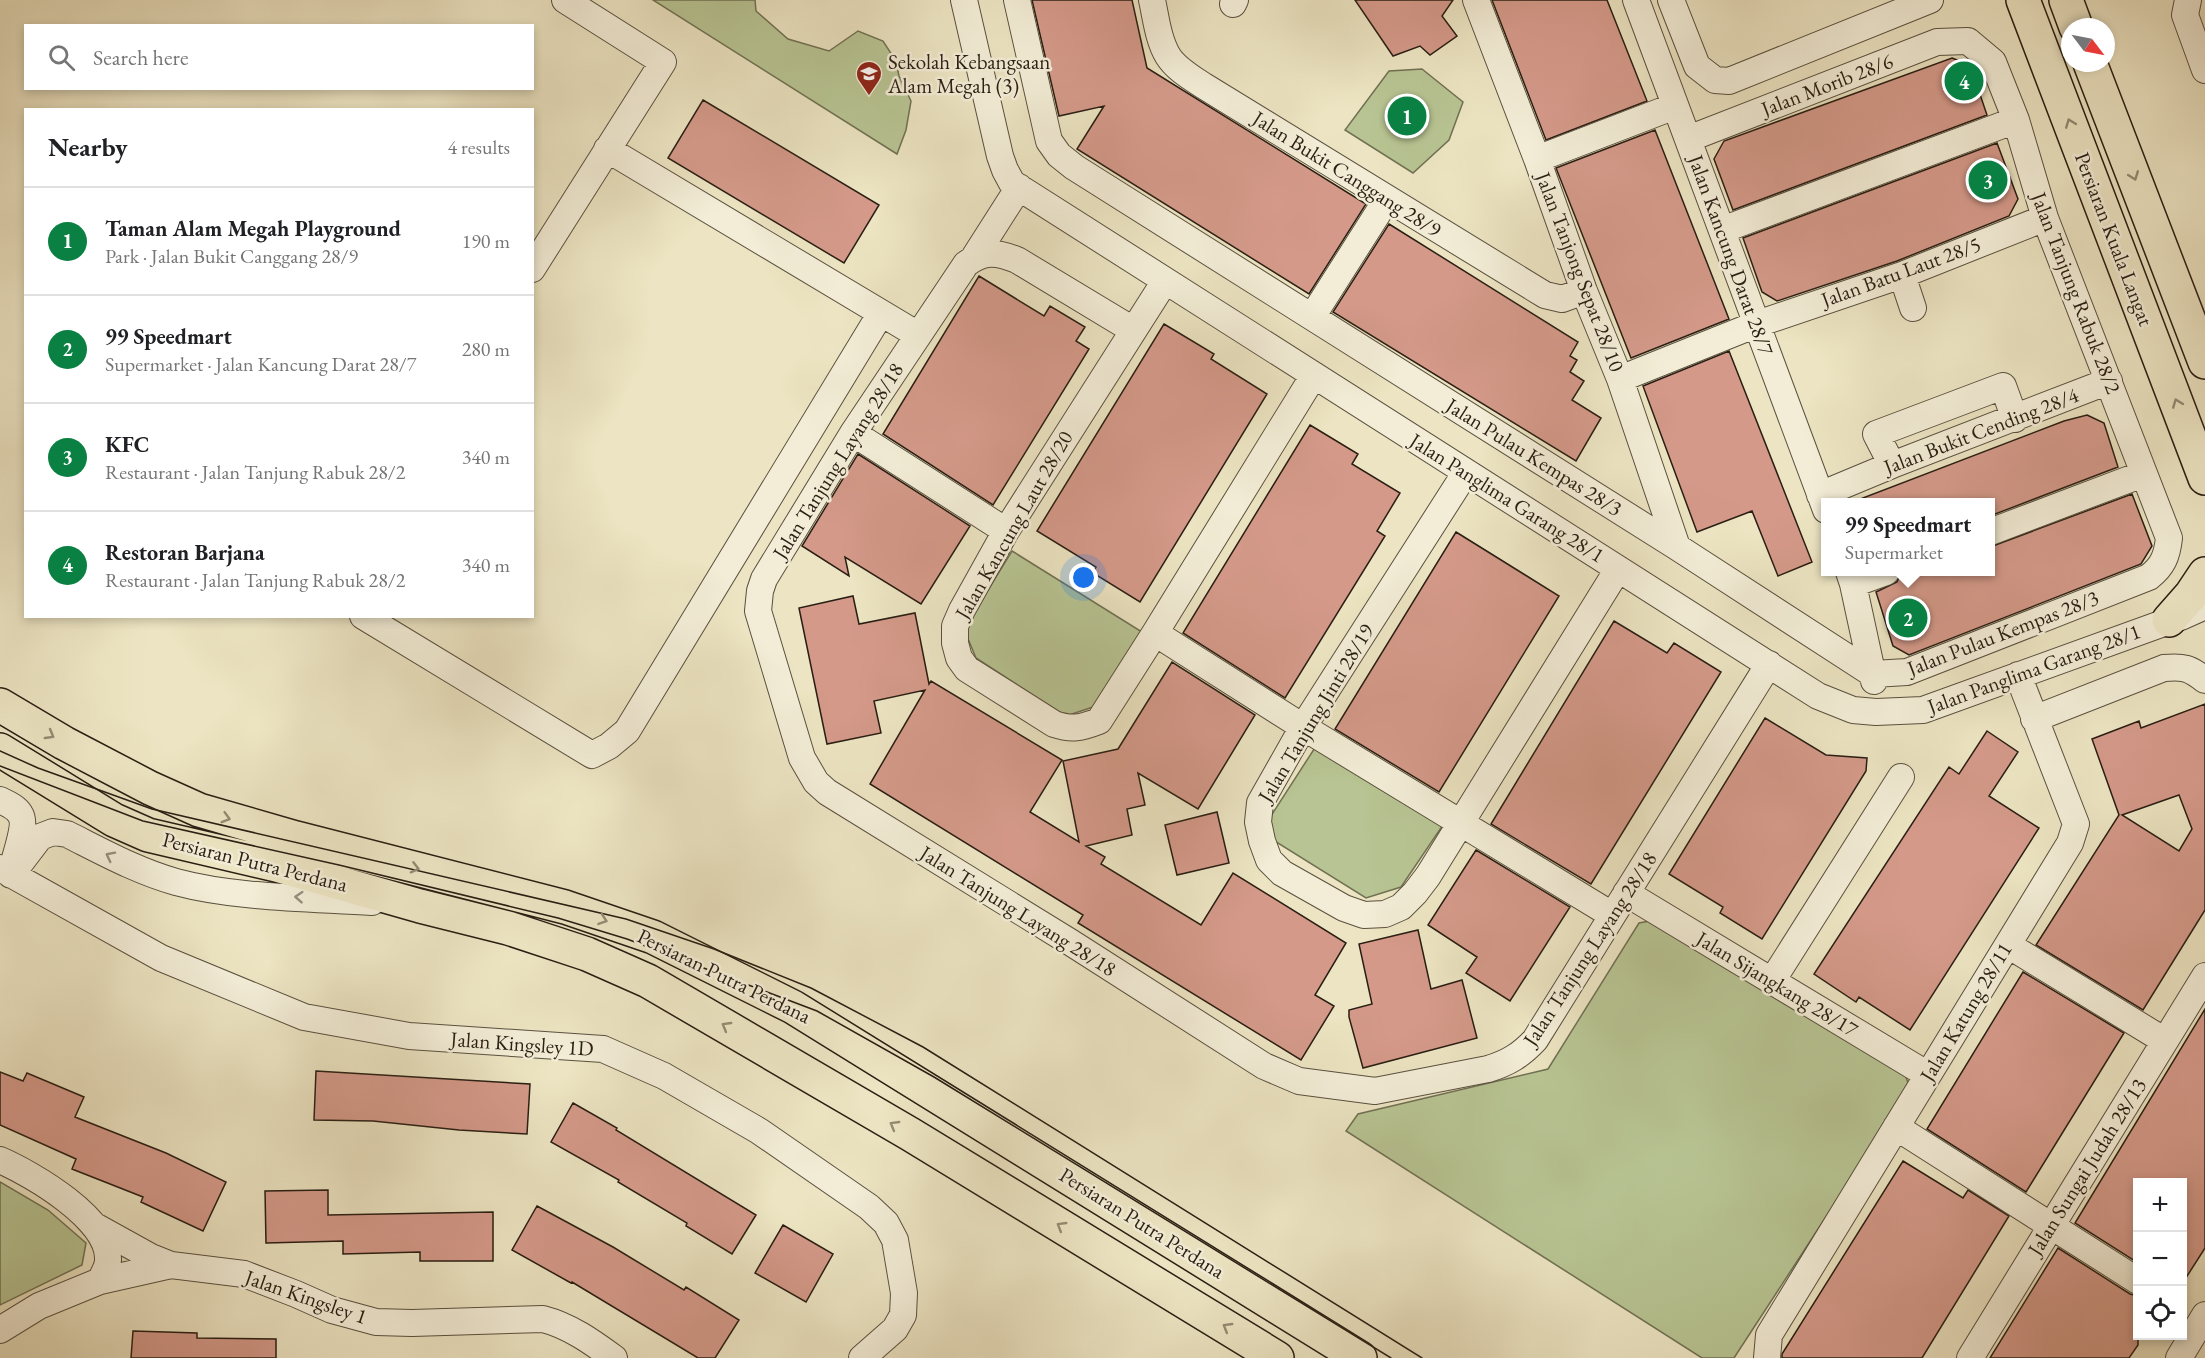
<!DOCTYPE html>
<html lang="en">
<head>
<meta charset="utf-8">
<style>
  body { margin:0; font-family:"EB Garamond",serif; background:#f6f6f6; color:#202124 }
  .controls { position:absolute; right:18px; bottom:18px; display:grid; overflow:hidden; border-radius:0px; box-shadow:0 3px 9px #0003 }
  .controls button { width:54px; height:54px; display:grid; place-items:center; padding:0; border:0; border-bottom:2px solid #e0e0e0; background:#fff; color:#202124; font:30px sans-serif }
  .compass { position:absolute; left:2061px; top:18px; width:54px; height:54px; border-radius:50%; background:#fff; box-shadow:0 3px 9px #0003; rotate:122deg }
  .you { position:absolute; left:1084px; top:578px; width:21px; height:21px; margin:-15px; border:4px solid #fff; border-radius:50%; background:#1a73e8; box-shadow:0 0 0 9px #1a73e833 }
  .badge { display:grid; place-items:center; width:39px; height:39px; border-radius:50%; background:#0b8043; color:#fff; font-size:20px; font-weight:700 }
  .pin { position:absolute; translate:-50% -50%; border:3px solid #fff; box-shadow:0 2px 6px #0006 }
  .popup { position:absolute; left:1821px; top:498px; width:174px; height:78px; box-sizing:border-box; display:grid; place-content:center; border-radius:0px; background:#fff; filter:drop-shadow(0 2px 4px #0005); font-size:20px; white-space:nowrap; color:#757577 }
  .popup b { font-size:22px; color:#202124 }
  .popup::after { content:''; position:absolute; left:50%; top:100%; margin-left:-12px; border:12px solid transparent; border-top-color:#fff }
  .list { margin:0; padding:0; list-style:none }
  h2 { display:flex; justify-content:space-between; align-items:center; height:78px; margin:0; padding:0 24px; font-size:26px }
  h2 small { font-size:20px; font-weight:400; color:#757577 }
  .list li { display:grid; grid-template-columns:39px 1fr auto; gap:18px; align-items:center; box-sizing:border-box; height:108px; padding:0 24px; border-top:2px solid #e0e0e0 }
  .list b { display:block; font-size:22px; white-space:nowrap }
  .list p { margin:0; font-size:20px; white-space:nowrap; color:#757577 }
  .list em { font-size:20px; font-style:normal; color:#757577 }
  .icon { flex:none; width:33px; height:33px; fill:none; stroke:currentColor; stroke-width:2; stroke-linecap:round; stroke-linejoin:round }
  .map { position:relative; flex:none; width:2205px; height:1358px; overflow:hidden }
  .search { position:absolute; background:#fff; box-shadow:0 3px 9px #0003; left:24px; top:24px; width:510px; height:66px; display:flex; align-items:center; gap:15px; box-sizing:border-box; padding:0 21px; border-radius:0px; color:#757577; font-size:22px }
  .panel { position:absolute; background:#fff; box-shadow:0 3px 9px #0003; left:24px; top:108px; width:510px; height:510px; border-radius:0px }
  .map>svg:first-child { display:block }
  .green { fill:#b8c493; stroke:#707153; stroke-width:1.5 }
  .building { fill:#d49989; stroke:#291e13; stroke-width:1.5; fill-rule:evenodd }
  .lines { fill:none; stroke-linecap:round; stroke-linejoin:round }
  .minor-casing { stroke:#5a503f; stroke-width:28 }
  .major-casing { stroke:#291e13; stroke-width:36 }
  .minor { stroke:#f3edd7; stroke-width:26 }
  .major { stroke:#ece4c2; stroke-width:33 }
  .tram { stroke:#291e13; stroke-width:1.5 }
  .oneway { stroke:#948b73 }
  .oneway2 { stroke:#98907f }
  .labels { text-anchor:middle; stroke-width:5; stroke-linejoin:round; paint-order:stroke }
  .poi-label { font-size:21px; fill:#291e13; stroke:#f3edd7; text-anchor:start }
  .street-label { font-size:21px; fill:#291e13; stroke:#f3edd7 }
</style>
</head>
<body>
<div class="map">
<svg width="2205" height="1358" viewBox="0 0 2205 1358">
  <rect width="100%" height="100%" fill="#ece4c2"/>
  <filter id="stains"><feTurbulence type="fractalNoise" baseFrequency=".00333" numOctaves="4"/><feColorMatrix values="0 0 0 0 .2 0 0 0 0 .09 0 0 0 0 .02 0 0 0 .5 -.17"/></filter>
  <radialGradient id="worn" r=".72"><stop offset=".6" stop-color="#630" stop-opacity="0"/><stop offset="1" stop-color="#630" stop-opacity=".3"/></radialGradient>
  <path class="green" d="M653 0H755L756 11 788 39 829 51 858 31 883 41 896 61 899 76 911 101 906 130 897 154Z
    M1422 69 1463 102 1449 140 1413 173 1345 130 1389 71Z
    M1012 551 1142 632 1093 707 1066 716 976 658 964 629Z
    M1318 743 1445 822 1401 887 1366 898 1273 840 1267 822Z
    M1655 920 1904 1072 1910 1088 1734 1358H1702L1346 1131 1358 1114 1548 1069 1639 923Z
    M0 1182 48 1210 86 1243 82 1265 0 1305Z"/>
  <path class="building" d="M1032 0H1132L1147 68 1366 204 1309 294 1077 149 1104 106 1059 116Z
    M1355 0H1453L1442 16 1457 36 1430 55 1420 46 1393 56Z
    M1492 0H1607L1647 101 1546 140Z
    M1952 58 1970 65 1987 115 1733 210 1714 159 1724 141Z
    M703 100 879 205 844 263 668 158Z
    M1655 130 1729 319 1631 358 1556 168Z
    M1997 143 2018 199 2009 216 1897 261 1777 301 1762 292 1743 238Z
    M1389 224 1578 342 1570 356 1577 360 1570 372 1584 381 1572 400 1601 418 1576 461 1333 312Z
    M979 276 1044 316 1050 306 1085 327 1076 341 1089 349 993 505 883 434Z
    M1164 324 1214 354 1211 359 1267 394 1140 602 1093 573 1096 567 1037 531Z
    M1729 351 1812 562 1778 576 1752 511 1697 532 1643 386Z
    M2087 415 2104 423 2118 467 1990 516V502H1856L1855 501 2064 421Z
    M1310 425 1358 454 1352 464 1400 493 1377 531 1385 536 1285 698 1183 633Z
    M858 454 970 526 921 604 845 557 849 576 802 546Z
    M2132 494 2152 546 2141 564 1909 655 1893 646 1876 592 1897 582 1901 572H1990V547Z
    M1456 532 1559 596 1439 792 1335 729Z
    M853 596 859 624 915 613 929 684 931 681 1062 760 1030 812 1079 842 1063 761 1118 749 1172 662 1255 715 1198 809 1138 773 1145 805 1127 809 1132 835 1086 846 1105 857 1101 864 1201 925 1233 873 1346 943 1315 995 1334 1006 1301 1060 1078 923 1083 915 870 784 925 690 874 701 881 733 827 744 799 608Z
    M1614 621 1667 653 1674 643 1721 672 1591 884 1491 824Z
    M2205 704V910L2143 1010 2036 945 2119 815 2092 739 2139 721 2141 728ZM2179 795 2192 829 2179 851 2122 815Z
    M1765 718 1826 755 1867 758 1866 771 1762 939 1720 913 1723 907 1669 874Z
    M1987 731 2018 752 1989 796 2039 828 1910 1030 1859 997 1856 1002 1814 974 1949 767 1959 774Z
    M1217 812 1229 863 1177 875 1165 825Z
    M1476 850 1570 907 1510 1001 1466 973 1477 957 1428 925Z
    M1418 930 1431 989 1462 980 1477 1038 1363 1068 1349 1017V1010L1372 1004 1359 944Z
    M2023 972 2124 1033 2026 1192 1927 1129Z
    M2205 1009V1248L2182 1284V1182H2138V1263L2075 1223Z
    M316 1071 530 1084 527 1134 459 1130 373 1121 314 1120Z
    M0 1072 23 1081 27 1073 84 1097 75 1117 166 1153 226 1182 203 1231 141 1202 143 1197 72 1169 76 1159 0 1125Z
    M573 1103 617 1128 616 1130 756 1215 732 1254 686 1226 687 1223 618 1182 619 1180 551 1142Z
    M1903 1161 1963 1198 1968 1190 2009 1216 1922 1358H1782V1354Z
    M328 1190V1215L493 1212V1261H420V1252L343 1254V1241L266 1243 265 1191Z
    M537 1206 613 1247 684 1290 686 1287 739 1320 715 1358H698L572 1282 571 1283 512 1250Z
    M783 1225 833 1254 806 1302 755 1273Z
    M2058 1248 2130 1294 2138 1296V1345L2129 1358H1990Z
    M133 1331 197 1333V1338L276 1339V1358H131Z"/>
  <g class="lines">
    <defs>
      <path id="minor" d="M964 0 1000 156 1005 170 1012 183 1818 696 1853 710 1876 712 1923 710 2183 616 2205 606
        M1017 0 1049 141 1059 155 1074 167 1677 547 1873 674 1907 672 2149 577C2163 566 2167 556 2169 538L2045 218 2016 120 1993 62 1968 41 1937 42 1688 139
        M1152 0C1156 18 1158 39 1168 56 1176 69 1192 78 1204 86L1545 295 1562 299 1584 291
        M1476 0 1537 159 1584 291 1620 379 1677 547
        M1636 0 1826 510
        M1671 0 1697 66 1715 80 1729 81 1930 0
        M2188 0 2185 15 2205 70
        M1233 4 1235 0
        M607 149 918 335
        M1537 159 1675 106
        M1722 230 2016 120
        M975 256 1019 187
        M532 269 663 62 565 0
        M1902 275 1913 308
        M1165 281 1006 531 962 610 955 626V643L959 658 967 669 1054 724C1072 730 1081 728 1099 721L1155 633 1314 375
        M1312 317 1387 199
        M1133 330 1017 260C997 252 984 250 966 264L853 433 764 579 760 591 758 611 802 758 816 782 827 792 1070 942 1264 1066 1299 1081 1375 1091 1488 1069C1508 1063 1521 1055 1535 1040L1769 664
        M1620 379 1757 324 1902 275 2045 218
        M853 433 1006 531
        M1892 465 1876 434 2003 386 2015 419
        M1466 472 1303 727 1260 803 1258 822 1262 841 1269 860 1282 873 1344 908 1364 915 1385 914 1401 907 1415 893 1428 876 1618 569
        M1820 495 1892 465 2109 381
        M1990 532 2143 474
        M1849 572 1853 584 1874 681
        M1853 584 1886 572
        M363 616 592 755 609 746 627 731 881 313
        M1155 633 1303 727 1612 915
        M2034 719 2164 668C2183 666 2190 668 2205 680
        M0 800C6 803 16 807 20 814 27 824 16 853 13 866
        M0 868 161 958 304 1017 409 1036 603 1049 664 1076 759 1131 869 1207 886 1223 895 1240 904 1293 903 1315 895 1329 862 1358
        M11 875 40 837 53 832 67 834C103 852 137 871 176 882 235 898 310 898 372 902
        M1626 893 1928 1075
        M2008 945 2165 1041
        M1772 981 1901 777
        M1896 1127 2138 1281
        M0 1160C32 1174 110 1219 108 1260 108 1267 103 1275 100 1281
        M95 1226 151 1257 171 1265
        M0 1330 39 1306 100 1281 171 1265 244 1274 296 1294 332 1310 376 1322 412 1323 543 1319C570 1326 592 1342 614 1358
        M1767 1358 1769 1335 2070 843 2076 824 2018 675
        M1970 1358 2205 976
        M2179 1358 2205 1315"/>
      <path id="major" d="M2023 0 2205 478
        M2066 0 2076 27
        M2090 63 2205 362
        M2169 620 2191 595 2205 574
        M0 705 64 743 150 788 199 810 296 838 565 907 653 937 793 1007 1360 1358
        M0 750 114 820 148 835 276 865 420 906 508 928 587 954 648 981 910 1134 1277 1358"/>
    </defs>
    <use href="#minor" class="minor-casing"/>
    <use href="#major" class="major-casing"/>
    <use href="#minor" class="minor"/>
    <use href="#major" class="major"/>
    <path class="tram" d="M0 751 38 768 152 809 626 919 714 949 811 988 923 1047 1422 1358
      M0 766 143 821 339 865 558 918 627 939 817 1011 934 1077 1391 1358"/>
  </g>
  <defs><path id="oneway-chevron" d="M-2-3.5L2.5 0L-2 3.5" fill="none" stroke-width="1.6" stroke-linecap="round" stroke-linejoin="round" transform="scale(1.5)"/></defs>
  <g class="oneway">
    <use href="#oneway-chevron" transform="translate(2070 123) rotate(-111)"/>
    <use href="#oneway-chevron" transform="translate(2134 176) rotate(69)"/>
    <use href="#oneway-chevron" transform="translate(2177 403) rotate(-111)"/>
    <use href="#oneway-chevron" transform="translate(50 735) rotate(30)"/>
    <use href="#oneway-chevron" transform="translate(226 818) rotate(16)"/>
    <use href="#oneway-chevron" transform="translate(415 868) rotate(14)"/>
    <use href="#oneway-chevron" transform="translate(603 920) rotate(19)"/>
    <use href="#oneway-chevron" transform="translate(726 1026) rotate(-150)"/>
    <use href="#oneway-chevron" transform="translate(894 1125) rotate(-150)"/>
    <use href="#oneway-chevron" transform="translate(1061 1226) rotate(-149)"/>
    <use href="#oneway-chevron" transform="translate(1227 1327) rotate(-149)"/>
  </g>
  <g class="oneway2">
    <use href="#oneway-chevron" transform="translate(110 856) rotate(-153)"/>
    <use href="#oneway-chevron" transform="translate(299 897) rotate(-176)"/>
  </g>
  <defs>
    <symbol id="school-pin" viewBox="-11 -11 22 30"><path d="M0 17L-7.5 6A9.5 9.5 0 1 1 7.5 6Z" fill="#8f2418" stroke="#f3edd7"/><path d="M0-5L7-2L0 1L-7-2ZM-4 1L0 2.5L4 1V4Q0 6-4 4Z" fill="#fff"/></symbol>
  </defs>
  <g fill-rule="evenodd">
    <use href="#school-pin" x="854" y="59" width="30" height="40"/>
  </g>
  <g class="labels">
    <g class="poi-label">
      <text x="888" y="69">Sekolah Kebangsaan<tspan x="888" dy="24">Alam Megah (3)</tspan></text>
    </g>
    <g class="street-label">
      <text transform="translate(1827 85) rotate(-21)" y="7">Jalan Morib 28/6</text>
      <text transform="translate(1347 174) rotate(32)" y="7">Jalan Bukit Canggang 28/9</text>
      <text transform="translate(2114 239) rotate(69)" y="7">Persiaran Kuala Langat</text>
      <text transform="translate(1731 255) rotate(70)" y="7">Jalan Kancung Darat 28/7</text>
      <text transform="translate(1580 272) rotate(69)" y="7">Jalan Tanjong Sepat 28/10</text>
      <text transform="translate(1901 272) rotate(-20)" y="7">Jalan Batu Laut 28/5</text>
      <text transform="translate(2076 293) rotate(69)" y="7">Jalan Tanjung Rabuk 28/2</text>
      <text transform="translate(1981 431) rotate(-21)" y="7">Jalan Bukit Cending 28/4</text>
      <text transform="translate(1534 457) rotate(32)" y="7">Jalan Pulau Kempas 28/3</text>
      <text transform="translate(838 461) rotate(-58)" y="7">Jalan Tanjung Layang 28/18</text>
      <text transform="translate(1507 498) rotate(32)" y="7">Jalan Panglima Garang 28/1</text>
      <text transform="translate(1014 525) rotate(-60)" y="7">Jalan Kancung Laut 28/20</text>
      <text transform="translate(2003 633) rotate(-21)" y="7">Jalan Pulau Kempas 28/3</text>
      <text transform="translate(2034 669) rotate(-20)" y="7">Jalan Panglima Garang 28/1</text>
      <text transform="translate(1316 713) rotate(-59)" y="7">Jalan Tanjung Jinti 28/19</text>
      <text transform="translate(255 862) rotate(14)" y="7">Persiaran Putra Perdana</text>
      <text transform="translate(1018 911) rotate(32)" y="7">Jalan Tanjung Layang 28/18</text>
      <text transform="translate(1590 949) rotate(-57)" y="7">Jalan Tanjung Layang 28/18</text>
      <text transform="translate(724 976) rotate(26)" y="7">Persiaran Putra Perdana</text>
      <text transform="translate(1777 984) rotate(31)" y="7">Jalan Sijangkang 28/17</text>
      <text transform="translate(1966 1012) rotate(-59)" y="7">Jalan Katung 28/11</text>
      <text transform="translate(522 1044) rotate(4)" y="7">Jalan Kingsley 1D</text>
      <text transform="translate(2087 1167) rotate(-58)" y="7">Jalan Sungai Judah 28/13</text>
      <text transform="translate(1142 1223) rotate(32)" y="7">Persiaran Putra Perdana</text>
      <text transform="translate(306 1297) rotate(19)" y="7">Jalan Kingsley 1</text>
    </g>
  </g>
  <rect width="100%" height="100%" filter="url(#stains)"/>
  <rect width="100%" height="100%" fill="url(#worn)"/>
</svg>
<div class="controls">
<button>+</button>
<button>−</button>
<button><svg class="icon" aria-label="locate" viewBox="0 0 24 24"><circle cx="12" cy="12" r="6"/><path d="M12 2v4M12 18v4M2 12h4M18 12h4"/></svg></button>
</div>
<svg class="compass" viewBox="-18 -18 36 36"><path d="M0-13l5 13h-10z" fill="#e53935"/><path d="M0 13l5-13h-10z" fill="#757577"/></svg>
<div class="you"></div>
<div class="pin badge" style="left:1407px;top:116px">1</div>
<div class="pin badge" style="left:1908px;top:618px">2</div>
<div class="popup"><b>99 Speedmart</b>Supermarket</div>
<div class="pin badge" style="left:1988px;top:180px">3</div>
<div class="pin badge" style="left:1964px;top:81px">4</div>
<div class="search"><svg class="icon" aria-label="search" viewBox="0 0 24 24"><circle cx="10" cy="10" r="6"/><path d="M15 15l6 6"/></svg>Search here</div>
<section class="panel">
<h2>Nearby<small>4 results</small></h2>
<ul class="list">
<li><span class="badge">1</span><div><b>Taman Alam Megah Playground</b><p>Park · Jalan Bukit Canggang 28/9</p></div><em>190 m</em></li>
<li><span class="badge">2</span><div><b>99 Speedmart</b><p>Supermarket · Jalan Kancung Darat 28/7</p></div><em>280 m</em></li>
<li><span class="badge">3</span><div><b>KFC</b><p>Restaurant · Jalan Tanjung Rabuk 28/2</p></div><em>340 m</em></li>
<li><span class="badge">4</span><div><b>Restoran Barjana</b><p>Restaurant · Jalan Tanjung Rabuk 28/2</p></div><em>340 m</em></li>
</ul>
</section>
</div>
</body>
</html>
